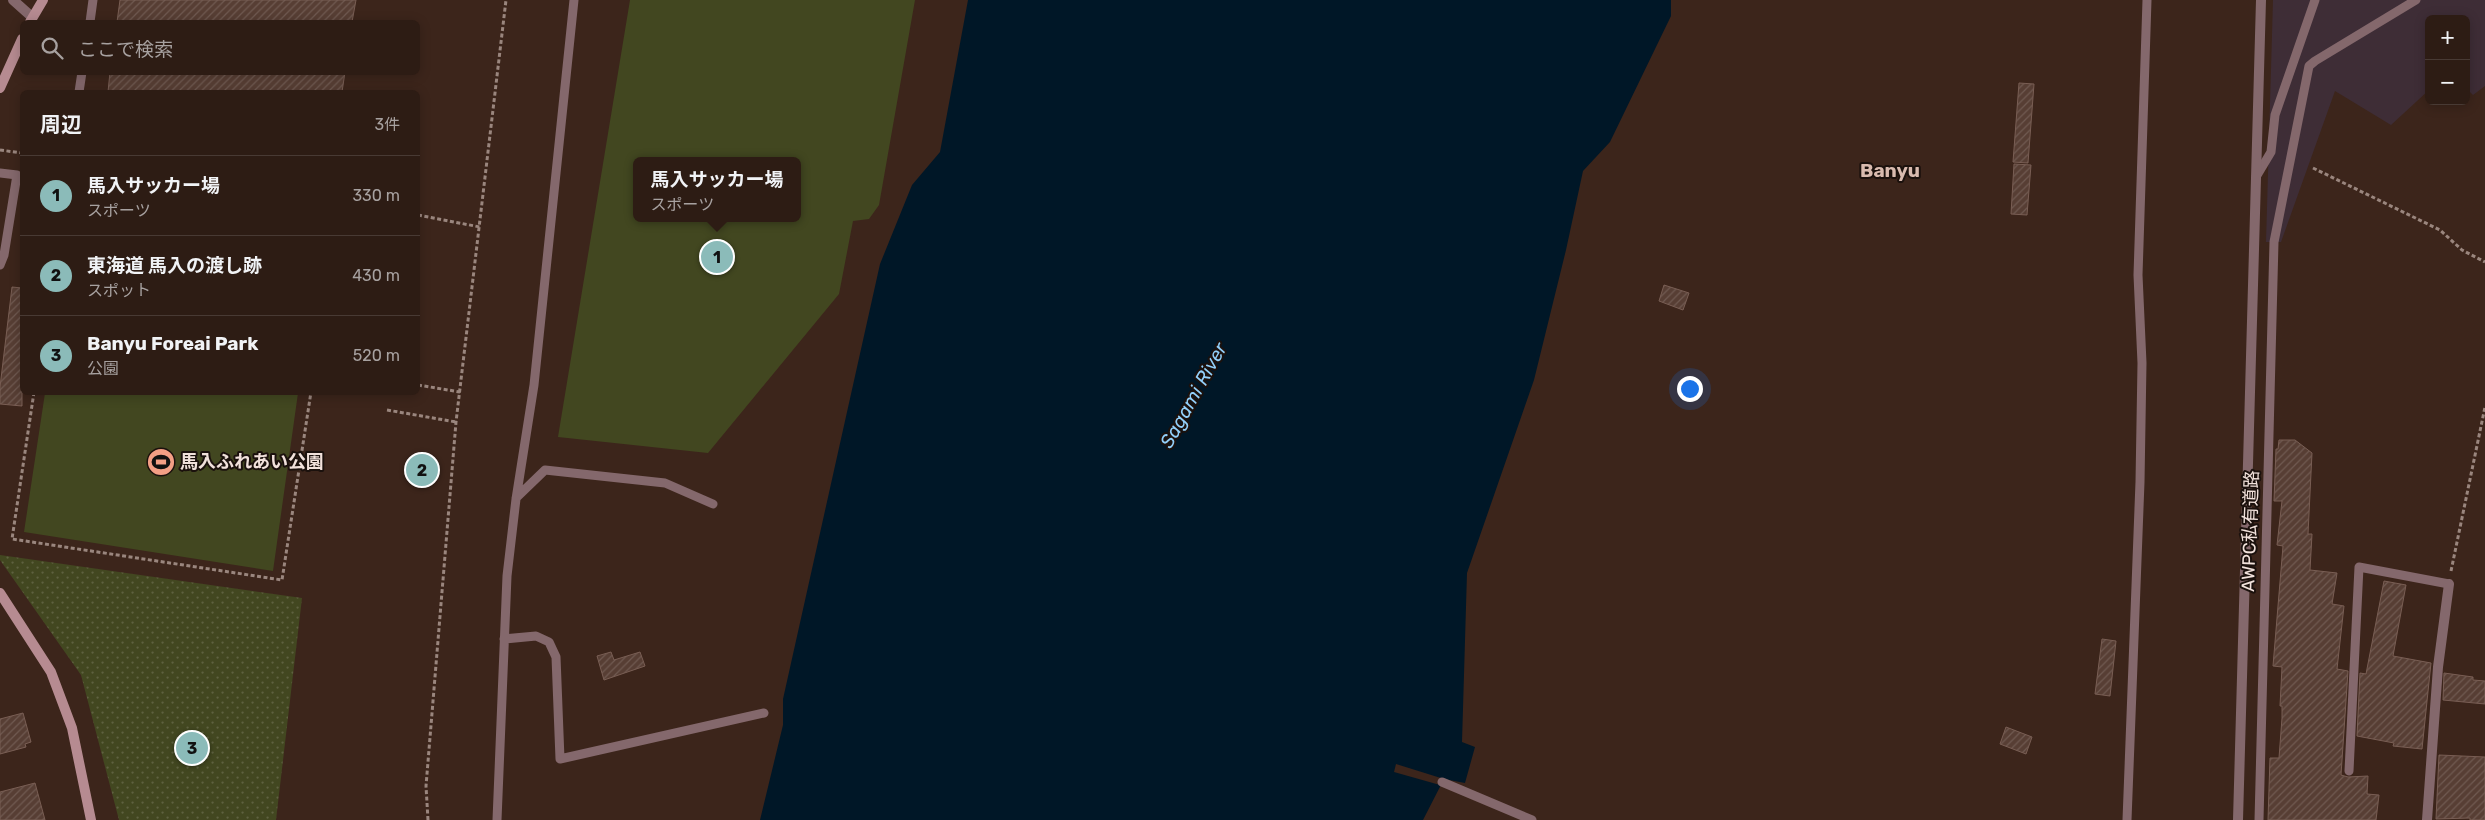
<!DOCTYPE html>
<html lang="ja">
<head>
<meta charset="utf-8">
<style>
  body { margin:0; font-family:Rubik,"Noto Sans JP",sans-serif; background:#392922; color:#f1f3f6 }
  .controls { position:absolute; right:15px; top:15px; display:grid; overflow:hidden; border-radius:8px; box-shadow:0 2px 12px #0003 }
  .controls button { width:45px; height:45px; display:grid; place-items:center; padding:0; border:0; border-bottom:1px solid #483a34; background:#2d1c14; color:#f1f3f6; font:25px sans-serif }
  .you { position:absolute; left:1689px; top:388px; width:18px; height:18px; margin:-12px; border:4px solid #fff; border-radius:50%; background:#1a73e8; box-shadow:0 0 0 8px #1a73e833 }
  .badge { display:grid; place-items:center; width:32px; height:32px; border-radius:50%; background:#8bbbb9; color:#111; font-size:16px; font-weight:700 }
  .pin { position:absolute; translate:-50% -50%; border:2px solid #fff; box-shadow:0 1px 5px #0006 }
  .popup { position:absolute; left:633px; top:157px; width:168px; height:65px; box-sizing:border-box; display:grid; place-content:center; border-radius:8px; background:#2d1c14; filter:drop-shadow(0 1px 4px #0005); font-size:16px; white-space:nowrap; color:#a7a1a0 }
  .popup b { font-size:19px; color:#f1f3f6 }
  .popup::after { content:''; position:absolute; left:50%; top:100%; margin-left:-10px; border:10px solid transparent; border-top-color:#2d1c14 }
  .list { margin:0; padding:0; list-style:none }
  h2 { display:flex; justify-content:space-between; align-items:center; height:65px; margin:0; padding:0 20px; font-size:21px }
  h2 small { font-size:16px; font-weight:400; color:#a7a1a0 }
  .list li { display:grid; grid-template-columns:32px 1fr auto; gap:15px; align-items:center; box-sizing:border-box; height:80px; padding:0 20px; border-top:1px solid #483a34 }
  .list b { display:block; font-size:19px; white-space:nowrap }
  .list p { margin:0; font-size:16px; white-space:nowrap; color:#a7a1a0 }
  .list em { font-size:16px; font-style:normal; color:#a7a1a0 }
  .icon { flex:none; width:28px; height:28px; fill:none; stroke:currentColor; stroke-width:2; stroke-linecap:round; stroke-linejoin:round }
  .map { position:relative; flex:none; width:2485px; height:820px; overflow:hidden }
  .search { position:absolute; background:#2d1c14; box-shadow:0 2px 12px #0003; left:20px; top:20px; width:400px; height:55px; display:flex; align-items:center; gap:12px; box-sizing:border-box; padding:0 18px; border-radius:8px; color:#a7a1a0; font-size:19px }
  .panel { position:absolute; background:#2d1c14; box-shadow:0 2px 12px #0003; left:20px; top:90px; width:400px; height:305px; border-radius:8px }
  .map>svg:first-child { display:block }
  .industrial { fill:#3e2d36 }
  .grass { fill:url(#grass-dots) }
  .pitch { fill:#424720; fill-rule:evenodd }
  .water { fill:#001727 }
  .pier { fill:#3c251b }
  .building { fill:url(#building-hatch); stroke:#795e54 }
  .lines { fill:none; stroke-linecap:round; stroke-linejoin:round }
  .path { stroke:#9a867e; stroke-width:3; stroke-dasharray:4 2.5; stroke-linecap:butt }
  .lane { stroke:#84686c; stroke-width:9 }
  .street { stroke:#84686c; stroke-width:10 }
  .secondary { stroke:#b68b91; stroke-width:10 }
  .labels { text-anchor:middle; stroke-width:4; stroke-linejoin:round; paint-order:stroke }
  .poi-label { font-size:18px; font-weight:bold; fill:#f1e1db; stroke:#1b110d; text-anchor:start }
  .street-label { font-size:18px; fill:#f1e1db; stroke:#1b110d }
  .neighbourhood-label { font-size:19px; font-weight:bold; fill:#d9bbaf; stroke:#1b110d }
  .water-label { font-size:19px; font-style:italic; fill:#92d0fa; stroke:#1b110d }
</style>
</head>
<body>
<div class="map">
<svg width="2485" height="820" viewBox="0 0 2485 820">
  <defs>
    <pattern id="grass-dots" width="8" height="8" patternUnits="userSpaceOnUse" patternTransform="scale(1.25)"><rect width="8" height="8" fill="#424720"/><path d="M2 2h.1M6 6h.1" fill="none" stroke="#5e6140" stroke-width="1.8" stroke-linecap="round"/></pattern>
    <pattern id="building-hatch" width="6" height="6" patternUnits="userSpaceOnUse" patternTransform="scale(1.25)"><rect width="6" height="6" fill="#573e34"/><path d="M-1 1l2-2M0 6l6-6M5 7l2-2" fill="none" stroke="#705a51"/></pattern>
  </defs>
  <rect width="100%" height="100%" fill="#3c251b"/>
  <path class="industrial" d="M2273 0H2485V86L2473 95 2466 88V19H2429V90L2391 125 2335 91 2281 242H2266Z"/>
  <path class="grass" d="M0 555 302 598 276 820H119L81 675 0 560Z"/>
  <path class="pitch" d="M630 0H915L879 205 869 219 853 221 839 294 708 453 558 437ZM637 161H797V218H637Z
    M45 393H298L273 571 24 532Z"/>
  <path class="water" d="M968 0H1671V16L1610 142 1583 171 1566 250 1534 380 1467 573 1462 742 1475 747 1465 783 1444 779 1423 820H760L783 725V699L880 264 912 185 940 152Z"/>
  <path class="pier" d="M1396 764 1444 779 1440 785 1394 772Z"/>
  <path class="building" d="M120 0H356L352 22H117Z
    M110 72H345L342 92H108Z
    M2019 83 2034 84 2028 163 2013 162Z
    M2014 164 2031 165 2027 215 2011 214Z
    M1664 285 1689 293 1683 310 1659 301Z
    M12 287 22 288V406L0 404V387Z
    M2279 440H2295L2312 453 2308 534H2312L2310 570 2337 573 2332 604 2344 606 2337 669 2348 671 2341 775 2348 777 2368 776 2367 794 2379 795 2376 820H2268L2270 758H2279L2282 718V706H2280L2282 667 2273 666 2283 546 2277 545 2282 501H2274L2276 449H2278Z
    M2384 581 2406 585 2393 656 2431 663 2422 749 2393 746 2394 743 2357 736 2360 673 2366 674Z
    M2102 639 2116 641 2110 696 2095 694Z
    M611 652 614 660 640 652 645 666 604 680 597 656Z
    M2444 673 2473 677V680L2485 681V704L2443 700Z
    M23 713 31 742 25 744 26 747 0 754V719Z
    M2006 727 2032 737 2026 754 2000 744Z
    M2439 755 2485 757V820H2470V818L2436 819Z
    M35 783 45 820H0V792Z"/>
  <g class="lines">
    <path class="path" d="M0 150 22 153
      M2313 168 2440 230 2462 250 2485 262
      M418 215 480 227
      M418 385 460 392
      M34 392 12 539 282 580 311 392
      M387 410 456 422
      M2451 571 2485 407
      M428 820 426 786 456 422 506 0"/>
    <path class="lane" d="M90 22 93 0
      M79 92 82 72
      M0 173 17 175 4 255 0 265
      M2256 177 2271 152 2275 115 2315 0
      M516 498 545 470 665 483 713 504
      M504 639 536 636 549 642 556 657 560 759 764 713
      M2349 771 2359 567 2449 584
      M1442 782 1532 820
      M497 820 507 576 516 499 534 385 574 0
      M2127 820 2140 482 2142 363 2138 275 2147 0
      M2259 820 2274 242 2309 66 2315 61 2416 0"/>
    <path class="street" d="M13 0 32 17
      M2238 820 2261 0
      M2427 820 2438 667 2449 584"/>
    <path class="secondary" d="M30 22 43 0
      M0 88 22 39
      M0 593 51 672 72 728 91 820"/>
  </g>
  <defs>
    <symbol id="stadium-disc" viewBox="-11 -11 22 22"><circle r="9.5" fill="#f39f85" stroke="#1b110d"/><path d="M0-5a6.5 5 0 1 0 0 10a6.5 5 0 1 0 0-10ZM-3.5-1.8h7v3.6h-7Z" fill="#111"/></symbol>
  </defs>
  <g fill-rule="evenodd">
    <use href="#stadium-disc" x="145" y="446" width="32" height="32"/>
  </g>
  <g class="labels">
    <g class="poi-label">
      <text x="180" y="468">馬入ふれあい公園</text>
    </g>
    <g class="street-label">
      <text transform="translate(2250 531) rotate(-88)" y="6">AWPC私有道路</text>
    </g>
    <g class="neighbourhood-label">
      <text x="1890" y="177">Banyu</text>
    </g>
    <g class="water-label">
      <text transform="translate(1193 395) rotate(-61)" y="7">Sagami River</text>
    </g>
  </g>
</svg>
<div class="controls">
<button>+</button>
<button>−</button>
</div>
<div class="you"></div>
<div class="pin badge" style="left:717px;top:257px">1</div>
<div class="popup"><b>馬入サッカー場</b>スポーツ</div>
<div class="pin badge" style="left:422px;top:470px">2</div>
<div class="pin badge" style="left:192px;top:748px">3</div>
<div class="search"><svg class="icon" aria-label="search" viewBox="0 0 24 24"><circle cx="10" cy="10" r="6"/><path d="M15 15l6 6"/></svg>ここで検索</div>
<section class="panel">
<h2>周辺<small>3件</small></h2>
<ul class="list">
<li><span class="badge">1</span><div><b>馬入サッカー場</b><p>スポーツ</p></div><em>330 m</em></li>
<li><span class="badge">2</span><div><b>東海道 馬入の渡し跡</b><p>スポット</p></div><em>430 m</em></li>
<li><span class="badge">3</span><div><b>Banyu Foreai Park</b><p>公園</p></div><em>520 m</em></li>
</ul>
</section>
</div>
</body>
</html>
